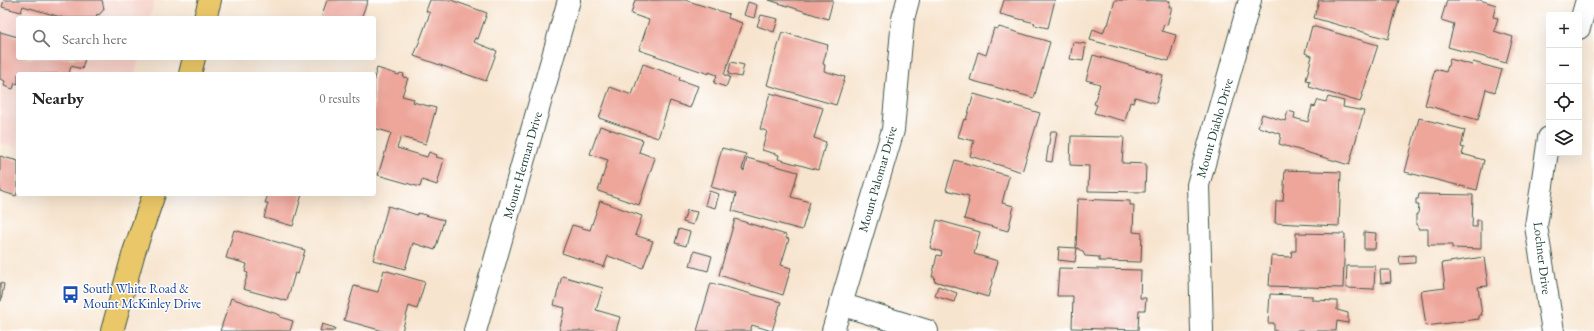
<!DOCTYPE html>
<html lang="en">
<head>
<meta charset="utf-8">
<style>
  body { margin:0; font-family:"EB Garamond",serif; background:#f2f2f2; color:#222 }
  .controls { position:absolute; right:12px; top:12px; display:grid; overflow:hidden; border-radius:4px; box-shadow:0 4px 16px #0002 }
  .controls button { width:36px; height:36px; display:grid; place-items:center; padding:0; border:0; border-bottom:1px solid #e0e0e0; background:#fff; color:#222; font:20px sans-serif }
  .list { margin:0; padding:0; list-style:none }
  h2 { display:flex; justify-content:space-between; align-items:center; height:52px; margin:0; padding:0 16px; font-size:17px }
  h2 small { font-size:13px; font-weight:400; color:#767676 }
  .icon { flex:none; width:22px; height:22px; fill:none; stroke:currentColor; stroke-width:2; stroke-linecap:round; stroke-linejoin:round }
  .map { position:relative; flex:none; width:1594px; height:331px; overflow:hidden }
  .search { position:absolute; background:#fff; box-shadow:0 4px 16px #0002; left:16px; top:16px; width:360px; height:44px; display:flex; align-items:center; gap:10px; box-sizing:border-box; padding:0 14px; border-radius:4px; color:#767676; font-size:15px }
  .panel { position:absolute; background:#fff; box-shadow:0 4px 16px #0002; left:16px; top:72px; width:360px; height:124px; border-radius:4px }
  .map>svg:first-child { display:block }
  .built { fill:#f7d1c8 }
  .building { fill:#eea59a }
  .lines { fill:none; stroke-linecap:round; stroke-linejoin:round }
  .minor-casing { stroke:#3f564b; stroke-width:24 }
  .major-casing { stroke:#3f564b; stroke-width:24 }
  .minor { stroke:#fff; stroke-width:22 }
  .major { stroke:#eac769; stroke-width:22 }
  .labels { text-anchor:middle; stroke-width:3; stroke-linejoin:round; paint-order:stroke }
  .street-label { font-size:13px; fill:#1f3d34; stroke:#fff }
  .transit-label { font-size:13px; fill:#164399; stroke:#fff; text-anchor:start }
</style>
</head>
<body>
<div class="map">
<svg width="1594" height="331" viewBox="0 0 1594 331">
  <rect width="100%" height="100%" fill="#fff"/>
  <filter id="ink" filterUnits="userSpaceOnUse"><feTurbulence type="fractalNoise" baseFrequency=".025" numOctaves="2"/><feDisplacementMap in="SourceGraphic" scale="8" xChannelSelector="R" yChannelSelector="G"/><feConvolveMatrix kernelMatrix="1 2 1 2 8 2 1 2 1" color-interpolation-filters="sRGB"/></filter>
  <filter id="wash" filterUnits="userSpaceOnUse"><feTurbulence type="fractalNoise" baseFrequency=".012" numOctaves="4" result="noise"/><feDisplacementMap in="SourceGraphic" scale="16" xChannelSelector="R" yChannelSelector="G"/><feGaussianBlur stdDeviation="0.9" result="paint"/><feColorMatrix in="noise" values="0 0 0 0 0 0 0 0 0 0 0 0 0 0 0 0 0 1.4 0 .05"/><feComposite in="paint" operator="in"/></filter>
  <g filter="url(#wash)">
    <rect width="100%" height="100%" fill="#f7e4ce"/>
    <path class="built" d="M0 0H155L150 18H18V58H139L135 74H18V148L0 143Z"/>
    <g id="blocks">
      <path class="building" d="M4 0H102L104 9 99 15 97 14 96 18H64L23 6 21 12 2 7Z
        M327 0H368L361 18H321Z
        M430 0H451L487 13 478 39 475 38 474 42 497 51 486 81 414 56 430 13 426 11Z
        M635 0H685L729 14 728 18 742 23 724 75 730 77 726 87 714 83 717 75 709 72V74L639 50 649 20 631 14Z
        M769 0H833L828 19Z
        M1004 0H1055L1048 28 1034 25 1035 23 1000 14Z
        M1115 0 1170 1 1169 7H1172L1167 25 1164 24 1162 31 1176 35 1169 61 1090 40 1093 29 1103 33 1106 25H1108Z
        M1319 0H1399L1388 39 1314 18Z
        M1447 0H1480L1496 5 1493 17 1498 18 1494 31 1513 37 1506 63 1448 47 1454 24 1441 20Z
        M748 2 757 5 754 18 744 15Z
        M761 15 778 19 774 32 757 26Z
        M1312 26 1378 45 1360 102 1309 87 1310 81 1306 80 1312 56 1305 53Z
        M999 27 1050 42 1034 98 970 80 978 52 986 55 994 28 998 29Z
        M0 32 18 37V58H85L82 69 71 66 69 74H18V84L15 83 13 89 4 86 5 81 0 79Z
        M782 32 828 45 823 64 825 65 824 71 845 77 836 105 767 85Z
        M1073 42 1086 44 1083 61 1070 59Z
        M1093 55 1163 75 1156 103 1135 97 1133 103 1130 102 1125 121 1094 113 1097 105 1094 104 1100 84 1086 80Z
        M1450 59 1472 65 1473 62 1502 70 1495 92 1486 89 1478 120 1425 105 1435 69 1446 72Z
        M731 62 744 65 741 77 728 74Z
        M643 64 680 77 679 80 698 86 690 108 670 101 658 138 599 118 610 87 632 95Z
        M377 68 399 75 400 73 404 74 403 77 408 78 402 96 414 99 413 102 436 108 426 144 401 137 397 148 427 157 429 152 437 155 436 157 444 159 437 185 422 180 420 187 378 175 391 133 374 128V78Z
        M770 93 823 108 814 138 826 142 818 170 778 159 779 155 762 150 767 131 760 129Z
        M974 94 1040 113 1022 172 970 156 974 141 958 137 964 119 966 120Z
        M1328 97 1344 101 1343 107 1364 111 1349 165 1279 144 1281 134 1258 127 1262 114 1285 121 1288 111 1295 113 1294 118 1308 122 1312 106 1315 107 1318 100 1326 102Z
        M1419 118 1465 130 1461 147 1464 148 1462 154 1484 160 1477 190 1405 172Z
        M600 126 643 140 639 152 655 158 639 205 598 191 608 160 590 154Z
        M1051 131H1057L1052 162 1046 161Z
        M1071 136 1124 137 1122 163 1146 164 1145 192 1088 191 1089 166 1070 165Z
        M722 148 746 154 742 170 744 171 747 158 798 172 791 197 810 202 802 230 732 211 736 194 711 187Z
        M0 156 18 161V190L16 196 0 191Z
        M955 160 1009 176 1002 203 1014 206 1008 231 964 219 969 201H968L969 196 946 190Z
        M1285 170 1341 172 1339 226 1275 223 1276 201H1283Z
        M709 191 719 194 715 208 705 205Z
        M268 194H302L293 226 264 218 268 203H265Z
        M1419 194 1473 195 1472 227H1477V220H1481V249L1452 248V245H1428V229H1418V225H1416V214H1418L1419 205H1416V199H1418Z
        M1078 199 1130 201V205H1134L1133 232 1142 233 1141 262 1099 261V257L1085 256 1083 252 1076 247Z
        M600 201 642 216 635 235 653 241 643 268 608 256 604 267 562 253 572 225 590 230Z
        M388 206 417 215 418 213 444 220 435 250 413 243 405 269 373 260Z
        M687 210 697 212 693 225 683 222Z
        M735 219 786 235V238L789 239 781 265 791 268 783 295 719 275Z
        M937 220 980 232 974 254 998 261 988 297 934 281 935 277H932L937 255 941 256 942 252 930 248Z
        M679 229 690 232 686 246 675 243Z
        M234 230 305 250 298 274 295 273 287 301 243 289 248 273 245 272 247 264 226 258Z
        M1364 232 1376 233 1375 249H1364Z
        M1296 233 1345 234 1343 288 1269 286 1271 256 1291 257 1292 251H1296Z
        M1059 247 1077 248 1075 262 1058 260Z
        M694 251 712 256 708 271 690 266Z
        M1415 255V263L1400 264 1399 256Z
        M1484 257 1488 286 1478 287 1482 315H1479V319L1426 326 1421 291 1445 288 1442 263Z
        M1347 266H1375L1374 289 1346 288Z
        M1059 268 1141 270 1140 298H1146L1145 310H1139L1138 330 1072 328 1073 296H1057Z
        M384 270 425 282 417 309 409 306 402 331H383L344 320 354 286 378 292Z
        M1380 270H1390L1391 282 1381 283Z
        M562 276 603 288 596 310 620 317 616 331H559L565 308 554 305Z
        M0 283 4 284 1 301H0Z
        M711 283 781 302 772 331 752 325 750 331H697Z
        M938 286 957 293 954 302 935 296Z
        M1270 294 1312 296V300L1337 301V310L1348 313V323L1337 321 1336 331H1274V323H1268Z
        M231 298 280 315V317L293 321 290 331H220Z
        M322 324 335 328 334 331H320Z"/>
    </g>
  </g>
  <g filter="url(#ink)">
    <use href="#blocks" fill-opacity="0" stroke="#3f564b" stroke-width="1"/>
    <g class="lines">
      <defs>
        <path id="minor" d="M1579 28 1587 0
          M1549 138 1536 226 1553 331
          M840 304 927 331
          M475 331 569 0
          M833 331 893 130 903 19 908 0
          M1202 331 1198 185 1250 0"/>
        <path id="major" d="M205 18 210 0
          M190 74 194 58
          M112 331 134 252 154 194"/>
      </defs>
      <use href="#minor" class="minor-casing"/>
      <use href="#major" class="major-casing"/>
      <use href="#minor" class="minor"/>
      <use href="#major" class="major"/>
    </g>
  </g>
  <defs>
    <symbol id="bus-bare" viewBox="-9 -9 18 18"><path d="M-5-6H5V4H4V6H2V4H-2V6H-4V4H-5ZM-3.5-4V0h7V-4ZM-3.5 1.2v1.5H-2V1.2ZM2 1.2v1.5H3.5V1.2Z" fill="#1a4fb4" stroke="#fff" stroke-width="2.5" paint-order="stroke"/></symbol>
  </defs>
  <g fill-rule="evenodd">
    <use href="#bus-bare" x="58" y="282" width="25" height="25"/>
  </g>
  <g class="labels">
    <g class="street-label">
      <text transform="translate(1214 128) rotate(-74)" y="5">Mount Diablo Drive</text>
      <text transform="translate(522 165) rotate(-74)" y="5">Mount Herman Drive</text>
      <text transform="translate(877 179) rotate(-74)" y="5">Mount Palomar Drive</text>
      <text transform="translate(1543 258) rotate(83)" y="5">Lochner Drive</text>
    </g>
    <g class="transit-label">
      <text x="83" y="293">South White Road &amp;<tspan x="83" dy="15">Mount McKinley Drive</tspan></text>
    </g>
  </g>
</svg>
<div class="controls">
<button>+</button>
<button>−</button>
<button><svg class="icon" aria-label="locate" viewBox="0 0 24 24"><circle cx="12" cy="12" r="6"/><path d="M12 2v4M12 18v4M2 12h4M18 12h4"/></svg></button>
<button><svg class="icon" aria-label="layers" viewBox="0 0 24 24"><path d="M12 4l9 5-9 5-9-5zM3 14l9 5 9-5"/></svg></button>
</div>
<div class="search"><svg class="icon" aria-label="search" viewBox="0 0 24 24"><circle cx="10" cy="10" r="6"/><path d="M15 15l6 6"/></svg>Search here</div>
<section class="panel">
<h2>Nearby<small>0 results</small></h2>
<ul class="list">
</ul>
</section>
</div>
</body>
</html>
